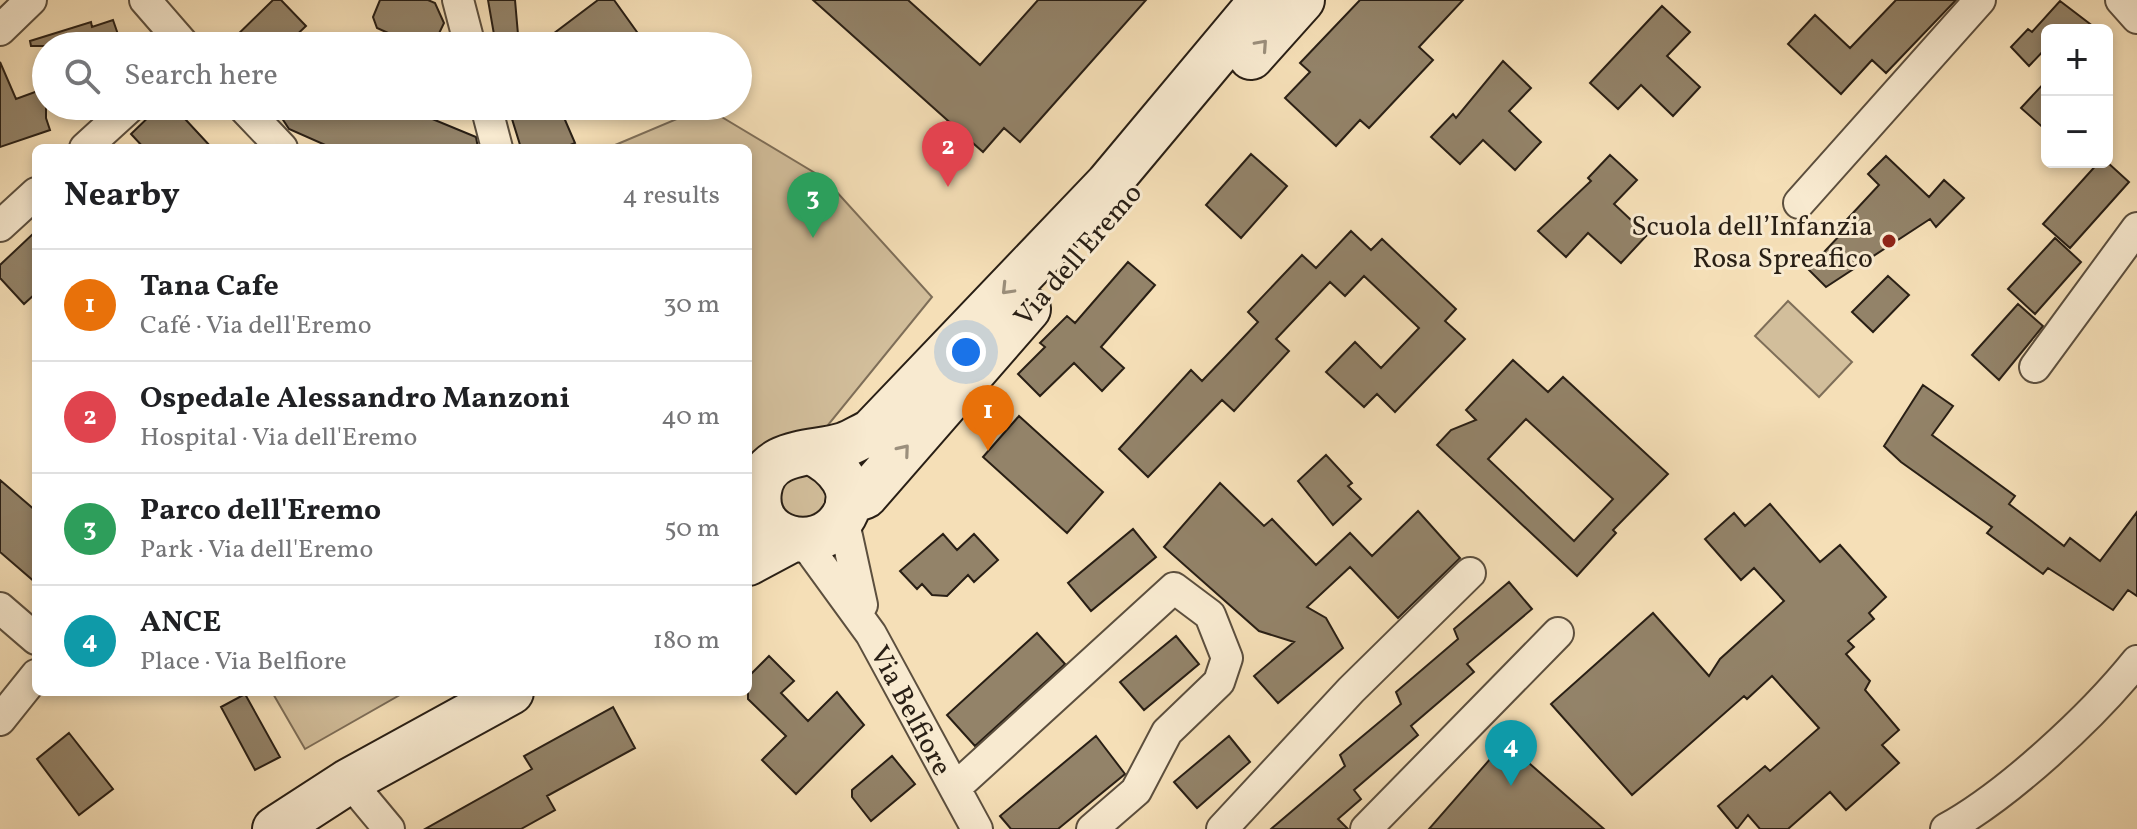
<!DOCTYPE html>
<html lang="en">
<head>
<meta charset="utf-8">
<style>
  body { margin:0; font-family:Vollkorn,serif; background:#f6f6f6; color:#202124 }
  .controls { position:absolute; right:24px; top:24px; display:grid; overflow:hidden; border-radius:12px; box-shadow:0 4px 12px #0003 }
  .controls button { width:72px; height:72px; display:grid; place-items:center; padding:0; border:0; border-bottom:2px solid #e0e0e0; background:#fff; color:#202124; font:40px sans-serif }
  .you { position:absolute; left:966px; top:352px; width:28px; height:28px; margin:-20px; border:6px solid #fff; border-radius:50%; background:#1a73e8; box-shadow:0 0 0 12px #1a73e833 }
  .badge { display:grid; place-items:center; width:52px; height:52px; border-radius:50%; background:#db2777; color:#fff; font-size:26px; font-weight:700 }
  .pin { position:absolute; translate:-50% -66px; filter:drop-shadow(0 2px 4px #0008) }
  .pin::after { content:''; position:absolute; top:42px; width:28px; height:24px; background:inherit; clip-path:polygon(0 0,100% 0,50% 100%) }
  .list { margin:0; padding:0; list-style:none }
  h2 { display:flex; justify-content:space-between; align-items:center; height:104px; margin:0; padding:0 32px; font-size:34px }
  h2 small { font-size:26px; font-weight:400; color:#757577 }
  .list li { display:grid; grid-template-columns:52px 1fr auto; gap:24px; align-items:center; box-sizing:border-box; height:112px; padding:0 32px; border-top:2px solid #e0e0e0 }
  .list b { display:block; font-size:30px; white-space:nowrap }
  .list p { margin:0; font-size:26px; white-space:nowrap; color:#757577 }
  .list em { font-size:26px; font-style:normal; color:#757577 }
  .icon { flex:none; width:44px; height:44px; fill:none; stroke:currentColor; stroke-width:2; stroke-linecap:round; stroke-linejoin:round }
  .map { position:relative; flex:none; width:2137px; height:829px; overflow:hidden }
  .search { position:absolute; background:#fff; box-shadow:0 4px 12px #0003; left:32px; top:32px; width:720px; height:88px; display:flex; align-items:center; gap:20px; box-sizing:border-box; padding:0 28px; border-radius:44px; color:#757577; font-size:30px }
  .panel { position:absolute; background:#fff; box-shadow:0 4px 12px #0003; left:32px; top:144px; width:720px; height:552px; border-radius:12px }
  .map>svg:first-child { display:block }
  .green { fill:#d2be9b; stroke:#7e6e58; stroke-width:2 }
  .building { fill:#938369; stroke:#291f15; stroke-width:2; fill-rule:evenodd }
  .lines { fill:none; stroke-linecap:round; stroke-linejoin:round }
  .minor-casing { stroke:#5c4f3e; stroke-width:34 }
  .secondary-casing { stroke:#291f15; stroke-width:48 }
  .minor { stroke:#f8ead0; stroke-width:30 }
  .secondary { stroke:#f8ead0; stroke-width:44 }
  .oneway { stroke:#9b8f7c }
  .poi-dot { fill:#8f2418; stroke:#f8ead0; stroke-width:3 }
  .labels { text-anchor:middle; stroke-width:6; stroke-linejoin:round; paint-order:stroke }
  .poi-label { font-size:28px; fill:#291f15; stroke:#f8ead0; text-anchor:end }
  .street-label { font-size:28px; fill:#291f15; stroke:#f8ead0 }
</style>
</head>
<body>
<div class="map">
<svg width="2137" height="829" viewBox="0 0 2137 829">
  <rect width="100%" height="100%" fill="#f5dfb7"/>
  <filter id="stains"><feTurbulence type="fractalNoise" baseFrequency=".0025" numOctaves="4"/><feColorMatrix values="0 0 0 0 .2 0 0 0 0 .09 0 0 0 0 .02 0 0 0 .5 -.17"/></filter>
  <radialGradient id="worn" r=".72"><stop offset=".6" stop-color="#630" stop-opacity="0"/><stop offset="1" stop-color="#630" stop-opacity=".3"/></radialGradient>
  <path class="green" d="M705 107 825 179 932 297 824 430 748 473V148H608Z
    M1788 301 1852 362 1819 397 1755 336Z
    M800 474C822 476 828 491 828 511L791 528 775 496 784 481Z
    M272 692H405L305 749Z"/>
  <path class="building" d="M273 0H281L306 26 285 46H226Z
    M380 0H428L435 3 444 23 433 46H417L377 28 373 17Z
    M488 0H515L519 46H496Z
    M598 0H614L647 46H593L586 36 572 46H537Z
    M813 0H908L980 65 1038 0H1146L1020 142 1004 128 983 152Z
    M1360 0H1463L1419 47 1433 60 1369 128 1360 120 1336 146 1285 98 1310 72 1300 63Z
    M1896 0H1956L1886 73 1872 60 1841 94 1788 44 1815 15 1850 48Z
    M2060 1 2098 30H2047V47L2029 66 2011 47 2028 29 2032 32Z
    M1662 6 1690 32 1667 56 1700 87 1673 116 1641 85 1618 109 1590 83Z
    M113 20 122 46H31L30 41 91 22 92 27Z
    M1503 61 1531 88 1509 111 1541 142 1515 170 1483 140 1460 164 1431 137 1453 114 1456 118Z
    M0 62 16 99 46 88V118L50 130 0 147Z
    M2047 80V131L2021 108Z
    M160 106H173L212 148H144L131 134Z
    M274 106H401L476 137 478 148H332L289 129Z
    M508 106H559L575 143 563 148H521Z
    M1251 154 1287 186 1241 238 1206 205Z
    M1610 155 1637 180 1614 204 1647 235 1621 263 1588 233 1566 257 1538 231 1591 181 1588 178Z
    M1886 156 1929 197 1944 180 1964 198 1936 227 1930 219 1826 287 1808 269 1842 233 1838 229 1879 185 1868 174Z
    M2099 162H2107L2129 182 2070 248 2043 224Z
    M36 231V293L24 304 0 278V265Z
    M1351 231 1371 250 1382 239 1456 309 1445 321 1465 339 1395 412 1377 394 1364 407 1326 372 1355 342 1381 368 1419 328 1364 276 1345 296 1330 282 1276 339 1289 351 1234 411 1222 400 1148 477 1119 449 1191 370 1202 381 1225 357 1258 322 1248 312 1302 255 1316 268Z
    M2055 238 2081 262 2035 314 2008 289Z
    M1128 262 1155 285 1101 347 1124 368 1102 391 1074 363 1040 396 1018 374 1045 347 1040 343 1067 316 1075 323Z
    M1888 276 1909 295 1873 332 1852 312Z
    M2018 304 2043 326 1999 380 1972 355Z
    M1513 360 1548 392 1563 377 1668 474 1613 530 1616 533 1577 576 1437 445 1451 430 1476 420 1466 410ZM1526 419 1613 499 1574 541 1488 459Z
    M1923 385 1953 406 1932 435 2015 496 2009 504 2064 546 2070 538 2100 561 2137 512V596L2128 590 2113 610 2048 568 2043 574 1987 533 1992 527 1901 462 1884 446Z
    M1019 416 1103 492 1067 533 983 457Z
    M1326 455 1352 483 1348 486 1361 499 1333 525 1298 481Z
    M0 480 36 511V583L0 552Z
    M1220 483 1264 526 1272 519 1316 565 1350 533 1372 556 1418 511 1460 558 1398 618 1350 567 1307 607 1326 618 1343 648 1278 703 1254 676 1294 642 1259 631 1164 547Z
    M1770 504 1820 562 1840 545 1886 597 1869 613 1874 619 1848 641 1854 647 1846 654 1870 681 1865 690 1899 730 1882 745 1899 763 1846 810 1830 792 1788 829H1760L1748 815 1737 829 1718 806 1765 766 1770 771 1819 728 1772 676 1747 699 1744 696 1632 795 1551 704 1653 613 1709 676 1720 659 1784 601 1754 568 1741 580 1705 539 1734 513 1745 526Z
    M1133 529 1156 557 1091 611 1068 583Z
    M943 534 957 550 974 534 998 560 974 582 968 575 947 596 932 595 922 584 917 589 900 571Z
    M1509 582 1532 609 1467 664 1474 672 1411 726 1418 735 1354 790 1361 799 1338 819 1348 829H1271L1345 766 1340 755 1401 704 1396 692 1458 639 1454 629Z
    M1037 633 1065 664 975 746 947 715Z
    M1176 636 1199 664 1144 710 1120 682Z
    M769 656 794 681 781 693 808 721 837 692 864 725 796 794 762 760 786 736 748 699V677Z
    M245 694 280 757 255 770 221 707Z
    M613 707 635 748 547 796 555 810 521 829H425L532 769 524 756Z
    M69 733 113 789 79 815 37 759Z
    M1096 736 1125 774 1058 829H1011L1000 816Z
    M1229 736 1250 762 1197 808 1174 782Z
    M1505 742 1604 829H1429Z
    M892 756 915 784 871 821 852 797V790Z"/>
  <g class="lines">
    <defs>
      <path id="minor" d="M145 0 185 46
        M458 0 470 46
        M2121 0 2137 18
        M0 30 31 0
        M242 106 282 148
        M486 106 497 148
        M85 148 131 106
        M1799 203 1980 0
        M0 226 36 193
        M2035 367 2137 228
        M843 518 862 605
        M804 542 871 634 977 829
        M0 608 36 639
        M0 720 36 675
        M349 781 389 829
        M955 788 1174 588 1210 615 1227 658 1219 682 1167 732 1136 791 1092 829
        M1222 829 1351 690 1470 573
        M1366 829 1558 633
        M1946 829C2008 795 2092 717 2137 661"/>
      <path id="secondary" d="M1251 57 1302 0
        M811 452C835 463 862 490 842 519 817 557 752 540 759 491 765 448 813 455 844 445 853 442 862 436 871 432L1108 184 1262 0
        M848 502 865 496 1028 309
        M748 563 791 540
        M275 829 349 781 511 692"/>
    </defs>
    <use href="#minor" class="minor-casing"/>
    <use href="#secondary" class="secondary-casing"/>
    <use href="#minor" class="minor"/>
    <use href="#secondary" class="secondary"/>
  </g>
  <defs><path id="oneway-chevron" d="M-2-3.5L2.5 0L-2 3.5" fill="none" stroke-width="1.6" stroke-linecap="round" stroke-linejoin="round" transform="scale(2)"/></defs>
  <g class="oneway">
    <use href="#oneway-chevron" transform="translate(1262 45) rotate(-48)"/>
    <use href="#oneway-chevron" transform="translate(1007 289) rotate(134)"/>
    <use href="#oneway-chevron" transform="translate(904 450) rotate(-50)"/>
  </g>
  <circle class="poi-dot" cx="1889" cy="241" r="8"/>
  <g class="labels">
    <g class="poi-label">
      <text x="1873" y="235">Scuola dell’Infanzia<tspan x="1873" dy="32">Rosa Spreafico</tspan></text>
    </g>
    <g class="street-label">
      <text transform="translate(1077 254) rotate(-49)" y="10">Via dell'Eremo</text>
      <text transform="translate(912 710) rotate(62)" y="10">Via Belfiore</text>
    </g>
  </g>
  <rect width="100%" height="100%" filter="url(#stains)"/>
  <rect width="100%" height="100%" fill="url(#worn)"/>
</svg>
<div class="controls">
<button>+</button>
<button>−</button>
</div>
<div class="you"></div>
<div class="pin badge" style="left:988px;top:451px;background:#e8710a">1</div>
<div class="pin badge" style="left:948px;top:187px;background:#e0444e">2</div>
<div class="pin badge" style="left:813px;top:238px;background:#2e9e5b">3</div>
<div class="pin badge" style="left:1511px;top:786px;background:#0f9aa8">4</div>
<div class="search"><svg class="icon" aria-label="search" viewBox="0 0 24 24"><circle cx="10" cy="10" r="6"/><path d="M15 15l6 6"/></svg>Search here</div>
<section class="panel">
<h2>Nearby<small>4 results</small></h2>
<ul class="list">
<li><span class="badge" style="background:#e8710a">1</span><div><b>Tana Cafe</b><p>Café · Via dell'Eremo</p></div><em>30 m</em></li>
<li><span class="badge" style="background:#e0444e">2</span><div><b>Ospedale Alessandro Manzoni</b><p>Hospital · Via dell'Eremo</p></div><em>40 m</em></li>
<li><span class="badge" style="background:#2e9e5b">3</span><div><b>Parco dell'Eremo</b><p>Park · Via dell'Eremo</p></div><em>50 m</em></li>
<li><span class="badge" style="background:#0f9aa8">4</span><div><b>ANCE</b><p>Place · Via Belfiore</p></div><em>180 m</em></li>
</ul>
</section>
</div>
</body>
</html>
